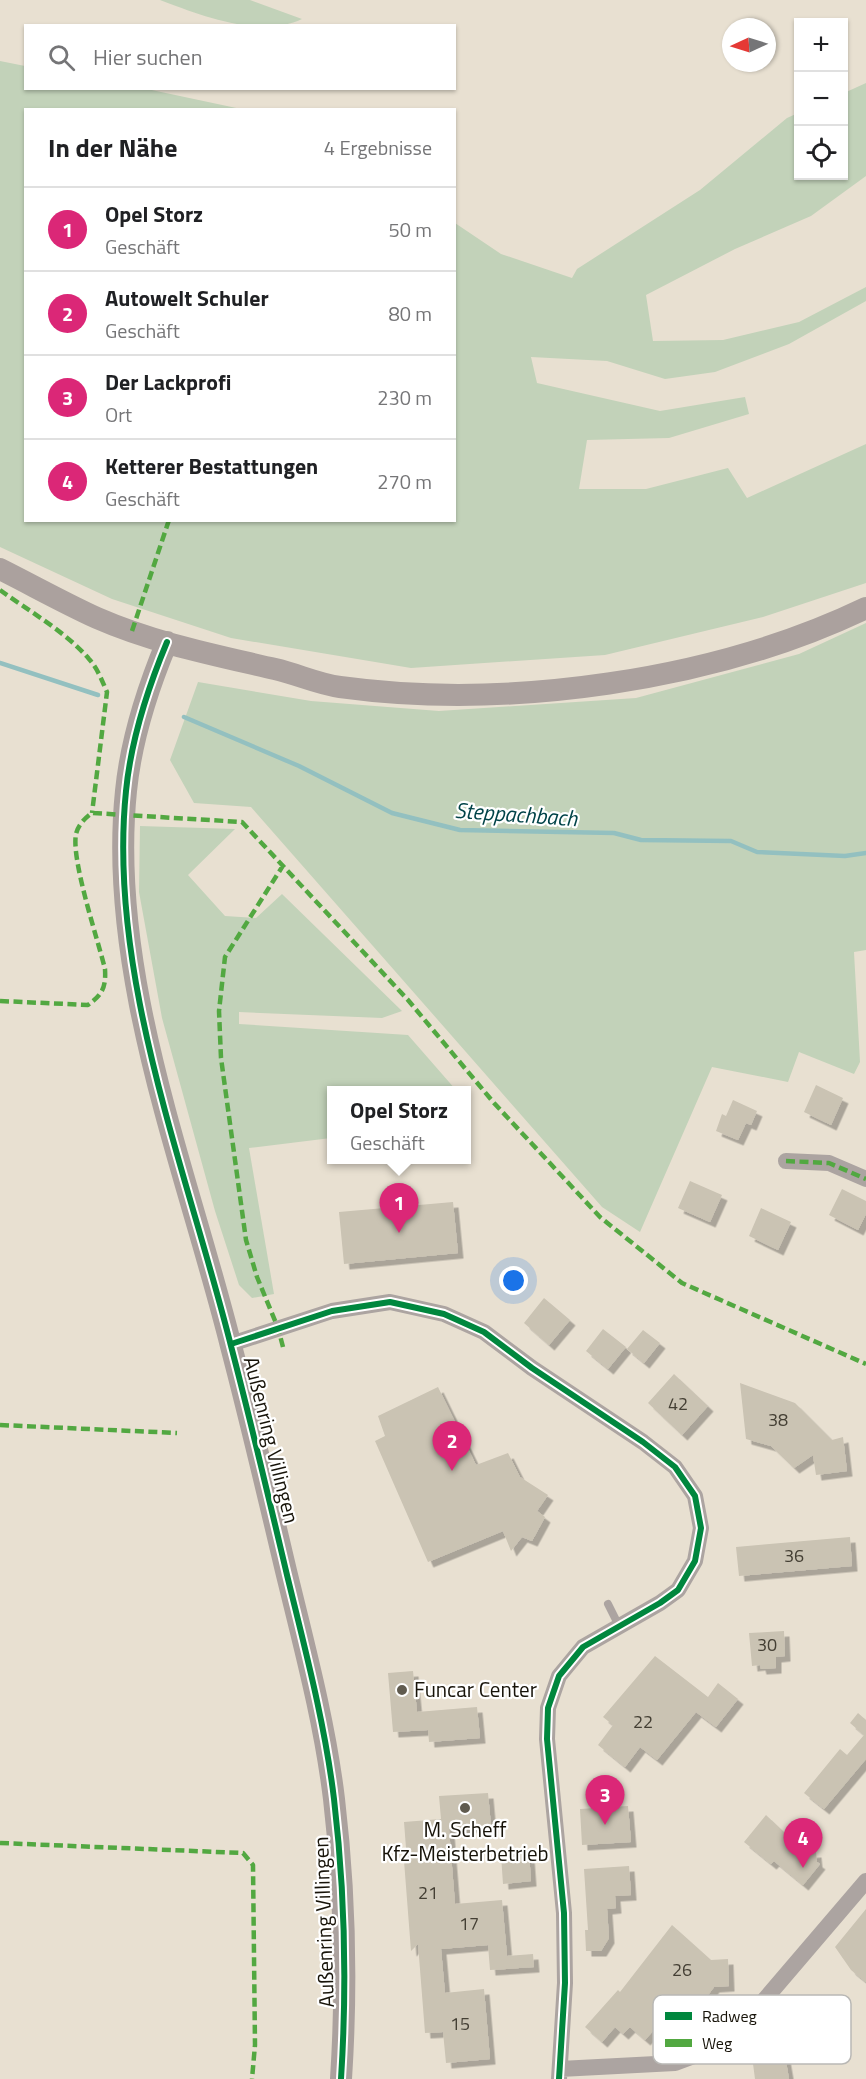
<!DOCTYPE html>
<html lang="de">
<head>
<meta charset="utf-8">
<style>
  body { margin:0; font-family:"Titillium Web",sans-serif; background:#f2f2f2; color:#202124 }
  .controls { position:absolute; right:18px; top:18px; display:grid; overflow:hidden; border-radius:0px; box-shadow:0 2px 4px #0004 }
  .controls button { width:54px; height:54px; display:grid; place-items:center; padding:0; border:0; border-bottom:2px solid #e0e0e0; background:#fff; color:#202124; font:30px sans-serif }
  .compass { position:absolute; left:722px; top:18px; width:54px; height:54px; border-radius:50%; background:#fff; box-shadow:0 2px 4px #0004; rotate:266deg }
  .you { position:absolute; left:514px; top:1281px; width:21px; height:21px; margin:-15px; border:4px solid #fff; border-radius:50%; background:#1a73e8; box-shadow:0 0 0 9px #1a73e833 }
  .badge { display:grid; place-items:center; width:39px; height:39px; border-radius:50%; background:#db2777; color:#fff; font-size:20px; font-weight:700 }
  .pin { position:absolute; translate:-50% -50px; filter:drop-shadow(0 2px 3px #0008) }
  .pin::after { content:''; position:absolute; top:32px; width:21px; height:18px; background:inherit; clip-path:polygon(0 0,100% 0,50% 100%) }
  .popup { position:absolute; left:327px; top:1086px; width:144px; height:78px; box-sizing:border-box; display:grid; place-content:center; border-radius:0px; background:#fff; filter:drop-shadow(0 2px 4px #0005); font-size:20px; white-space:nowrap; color:#757577 }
  .popup b { font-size:22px; color:#202124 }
  .popup::after { content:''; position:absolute; left:50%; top:100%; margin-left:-12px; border:12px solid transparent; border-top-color:#fff }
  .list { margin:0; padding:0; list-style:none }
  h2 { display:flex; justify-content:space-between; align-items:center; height:78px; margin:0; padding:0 24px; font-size:26px }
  h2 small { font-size:20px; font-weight:400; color:#757577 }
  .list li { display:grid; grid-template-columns:39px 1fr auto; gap:18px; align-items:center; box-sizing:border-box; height:84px; padding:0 24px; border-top:2px solid #e0e0e0 }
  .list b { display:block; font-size:22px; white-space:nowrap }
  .list p { margin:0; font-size:20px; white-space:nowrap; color:#757577 }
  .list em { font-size:20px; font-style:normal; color:#757577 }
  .icon { flex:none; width:33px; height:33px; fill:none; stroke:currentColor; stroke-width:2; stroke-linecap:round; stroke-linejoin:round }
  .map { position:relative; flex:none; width:866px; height:2079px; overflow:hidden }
  .search { position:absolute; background:#fff; box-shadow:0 2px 4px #0004; left:24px; top:24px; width:432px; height:66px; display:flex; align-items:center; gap:15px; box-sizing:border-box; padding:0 21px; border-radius:0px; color:#757577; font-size:22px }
  .panel { position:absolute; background:#fff; box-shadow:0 2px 4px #0004; left:24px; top:108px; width:432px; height:414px; border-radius:0px }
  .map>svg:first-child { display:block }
  .green { fill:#c2d2b9 }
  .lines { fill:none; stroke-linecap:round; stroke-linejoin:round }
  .stream { stroke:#93c0c0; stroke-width:4.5 }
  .building { fill:#cac3b3; filter:url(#shadow) }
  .lane { stroke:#aca4a1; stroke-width:8 }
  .street { stroke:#aca4a1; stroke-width:16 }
  .secondary { stroke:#aba19e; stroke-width:22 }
  .quiet { stroke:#52a841; stroke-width:4.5; stroke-dasharray:9 4.5; stroke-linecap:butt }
  .cycleway-casing { stroke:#fff; stroke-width:10 }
  .cycleway { stroke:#00873e; stroke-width:6 }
  .poi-dot { fill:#605b4f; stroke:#fff; stroke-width:2 }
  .labels { text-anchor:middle; stroke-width:4.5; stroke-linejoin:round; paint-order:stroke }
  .number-label { font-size:18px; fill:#443f34 }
  .street-label { font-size:21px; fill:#171309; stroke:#fff }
  .poi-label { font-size:21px; fill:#171309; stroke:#fff; text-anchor:start }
  .water-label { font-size:22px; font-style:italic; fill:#004348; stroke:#fff }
  .key { fill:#fff; stroke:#b9b8b5; stroke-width:1.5 }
  .key-label { font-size:16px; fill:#171309 }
</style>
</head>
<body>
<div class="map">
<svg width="866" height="2079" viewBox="0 0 866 2079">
  <defs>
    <filter id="shadow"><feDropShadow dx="5.5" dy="5.5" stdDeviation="0" flood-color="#0004"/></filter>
  </defs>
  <rect width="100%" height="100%" fill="#e8e0d1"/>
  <path class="green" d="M160 0H250L302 19C260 39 200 15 160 0Z
    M0 61 25 66 26 88 147 89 241 109 26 110V520H454L455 223 501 254 572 278 577 269 700 190 787 118 798 113V176H844V93L866 83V176L811 216 735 249 646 295 653 341 723 340 799 322 866 287V301L789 344 715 372 665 379 607 361 531 357 537 383 660 411 745 397 749 414 669 438 587 440 579 489H646L728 468 747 498 866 444V583L763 617 605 655 411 668 231 638 112 599 0 547Z
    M866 623V950L854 952 860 1062 854 1074 799 1052 788 1082 712 1067 640 1232 602 1207 251 807 194 803 170 760 198 682 311 701 439 711 636 698 799 654Z
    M140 826 235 829 188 875 225 916 256 918 282 894 402 1011 382 1018 239 1012V1024L408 1035 456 1090H332L331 1138 249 1148 274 1294 252 1298 239 1285 215 1211 162 1018 139 892Z"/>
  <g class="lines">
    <path class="stream" d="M0 663 98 695
      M184 717 299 766 392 813 460 830 614 833 641 840 731 841 757 852 845 856 866 853"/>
  </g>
  <path class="building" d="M816 1085 843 1098 831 1125 804 1112Z
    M733 1100 757 1111 751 1125 746 1123 738 1140 716 1131 722 1114 726 1116Z
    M690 1181 722 1195 710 1222 678 1208Z
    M842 1189 866 1201V1214L858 1230 829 1215Z
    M453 1202 458 1253 344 1264 339 1212Z
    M761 1208 791 1222 778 1250 749 1236Z
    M544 1298 570 1320 549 1345 524 1323Z
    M603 1329 626 1347 608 1369 586 1351Z
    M643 1330 660 1343 644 1363 627 1349Z
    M674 1374 708 1406 682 1435 648 1403Z
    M740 1383 795 1403 832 1440 843 1437 847 1471 816 1475 813 1455 794 1468 771 1446 746 1439Z
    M438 1387 476 1465 508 1453 520 1477 548 1495 537 1511 545 1517 532 1541 522 1537 511 1551 503 1531 428 1562 375 1441 385 1436 378 1416Z
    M850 1537 852 1566 739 1576 736 1547Z
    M784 1631 785 1656 776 1657V1668L761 1669 760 1665 752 1666 749 1633Z
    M655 1656 708 1697 718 1683 738 1699 716 1727 696 1712 657 1760 640 1747 625 1767 598 1745 613 1725 603 1717Z
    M413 1671 417 1712 477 1707 480 1738 429 1742 428 1730 393 1732 388 1673Z
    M858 1713 866 1720V1759L824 1809 804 1793 840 1749 847 1755 864 1735 850 1723Z
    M488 1793 491 1826 449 1829 455 1904 502 1900 507 1956 533 1954 534 1967 490 1970 488 1945 441 1949 445 1993 484 1989 490 2059 446 2063 443 2032 425 2033 418 1944 411 1951 403 1848H406L404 1822 441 1819 439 1796Z
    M628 1806 631 1842 582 1845 580 1809Z
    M766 1815 806 1853 816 1852 817 1862 820 1864 803 1885 774 1861 771 1864 744 1842Z
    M529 1853 531 1881 503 1884 501 1855Z
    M629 1866 631 1895 615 1896 616 1908 607 1909 609 1938 601 1951H586L585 1930H588L584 1869Z
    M866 1909V1982L851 1970 835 1947Z
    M672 1925 711 1960 728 1959 729 1986 714 1987 685 2026 669 2013 645 2040 630 2027 623 2034 615 2027 602 2042 585 2027 618 1990 620 1992Z
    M784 2050 789 2079H755L752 2056Z"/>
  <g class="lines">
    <path class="lane" d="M608 1604 619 1626"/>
    <path class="street" d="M786 1161 829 1163 866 1179
      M231 1344 332 1311 390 1302 444 1314 484 1332 532 1368 643 1442 675 1467 695 1496 701 1528 695 1561 678 1590 660 1603 583 1647 559 1676 548 1708 547 1739 564 1913 565 1983 559 2079
      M560 2069 675 2063 718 2047 754 2012 866 1881"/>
    <path class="secondary" d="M0 569C32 585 64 603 97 618 154 643 215 655 275 669 297 674 318 684 340 687 507 710 714 681 866 608
      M167 642C147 690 131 740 126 791 107 975 187 1170 231 1346 251 1422 269 1499 287 1575 305 1649 325 1724 334 1799 345 1892 347 1986 341 2079"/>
    <path class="quiet" d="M0 590C29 611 66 632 89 659 98 669 102 681 107 692L92 813
      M132 631 169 520
      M0 1001 88 1005C103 994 106 987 105 969 98 940 71 860 76 834 78 825 85 818 92 813L242 822 408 1000 494 1103 600 1217 682 1283 866 1364
      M786 1161 829 1163 866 1179
      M283 1347 278 1328 257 1277 246 1240 221 1058 219 1011 225 957 284 864
      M0 1425 177 1433
      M0 1843 243 1853 253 1865 255 2045 252 2079"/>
    <defs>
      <path id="cycleway" d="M167 642C147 690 131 740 126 791 107 975 187 1170 231 1346 251 1422 269 1499 287 1575 305 1649 325 1724 334 1799 345 1892 347 1986 341 2079
        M231 1344 332 1311 390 1302 444 1314 484 1332 532 1368 643 1442 675 1467 695 1496 701 1528 695 1561 678 1590 660 1603 583 1647 559 1676 548 1708 547 1739 564 1913 565 1983 559 2079"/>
    </defs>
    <use href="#cycleway" class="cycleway-casing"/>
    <use href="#cycleway" class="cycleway"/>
  </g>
  <g class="poi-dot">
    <circle cx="402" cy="1690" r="6"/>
    <circle cx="465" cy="1808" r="6"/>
  </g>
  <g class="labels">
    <g class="number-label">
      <text x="678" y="1410">42</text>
      <text x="778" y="1426">38</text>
      <text x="794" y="1562">36</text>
      <text x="767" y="1651">30</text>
      <text x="643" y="1728">22</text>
      <text x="428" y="1899">21</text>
      <text x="469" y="1930">17</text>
      <text x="682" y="1976">26</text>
      <text x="460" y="2030">15</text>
    </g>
    <g class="street-label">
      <text transform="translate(271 1440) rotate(76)" y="7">Außenring Villingen</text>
      <text transform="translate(324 1922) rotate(-92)" y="7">Außenring Villingen</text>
    </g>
    <g class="poi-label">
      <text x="414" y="1697">Funcar Center</text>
      <text x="465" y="1837" text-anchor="middle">M. Scheff<tspan x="465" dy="24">Kfz-Meisterbetrieb</tspan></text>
    </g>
    <g class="water-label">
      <text transform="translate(516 814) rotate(4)" y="8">Steppachbach</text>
    </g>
  </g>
  <rect x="653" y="1995" width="198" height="69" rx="9" class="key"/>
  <rect x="665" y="2012" width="27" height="8" fill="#00873e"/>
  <rect x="665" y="2039" width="27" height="8" fill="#52a841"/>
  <g class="key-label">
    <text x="702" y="2022">Radweg</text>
    <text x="702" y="2049">Weg</text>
  </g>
</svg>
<div class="controls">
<button>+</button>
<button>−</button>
<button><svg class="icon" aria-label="locate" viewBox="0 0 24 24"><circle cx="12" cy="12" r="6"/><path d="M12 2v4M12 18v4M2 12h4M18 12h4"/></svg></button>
</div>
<svg class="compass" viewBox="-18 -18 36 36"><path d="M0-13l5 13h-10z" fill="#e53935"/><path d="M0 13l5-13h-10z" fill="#757577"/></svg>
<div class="you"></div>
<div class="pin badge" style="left:399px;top:1233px">1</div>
<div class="popup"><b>Opel Storz</b>Geschäft</div>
<div class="pin badge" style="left:452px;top:1471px">2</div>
<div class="pin badge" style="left:605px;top:1825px">3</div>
<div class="pin badge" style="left:803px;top:1868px">4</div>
<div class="search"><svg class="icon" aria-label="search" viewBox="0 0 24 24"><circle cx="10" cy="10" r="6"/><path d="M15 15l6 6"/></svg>Hier suchen</div>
<section class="panel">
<h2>In der Nähe<small>4 Ergebnisse</small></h2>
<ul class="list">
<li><span class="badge">1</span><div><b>Opel Storz</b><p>Geschäft</p></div><em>50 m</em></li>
<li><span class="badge">2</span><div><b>Autowelt Schuler</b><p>Geschäft</p></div><em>80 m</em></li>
<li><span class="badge">3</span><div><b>Der Lackprofi</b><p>Ort</p></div><em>230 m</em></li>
<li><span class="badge">4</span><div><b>Ketterer Bestattungen</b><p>Geschäft</p></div><em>270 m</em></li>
</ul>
</section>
</div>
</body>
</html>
